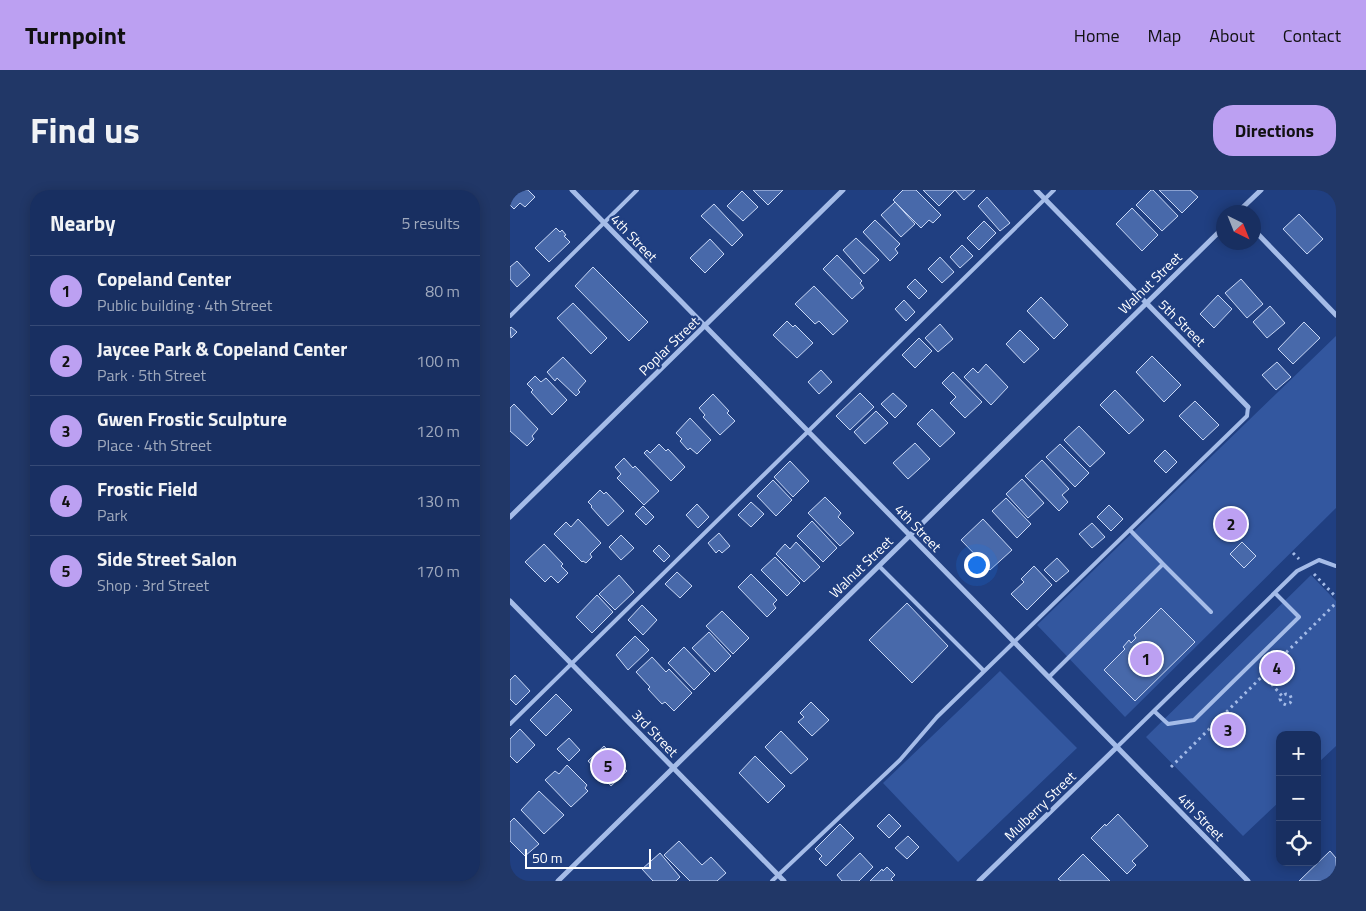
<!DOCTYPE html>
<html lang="en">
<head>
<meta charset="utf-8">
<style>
  body { margin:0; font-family:"Titillium Web",sans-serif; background:#213767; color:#f1f3f6 }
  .controls { position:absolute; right:15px; bottom:15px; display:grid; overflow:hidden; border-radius:10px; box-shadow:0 2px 12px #0003 }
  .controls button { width:45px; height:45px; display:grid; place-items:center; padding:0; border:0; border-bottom:1px solid #364a76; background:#182f61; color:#f1f3f6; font:25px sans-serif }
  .compass { position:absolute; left:706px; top:15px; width:45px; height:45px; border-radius:50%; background:#182f61; box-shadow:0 2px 12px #0003; rotate:137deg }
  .scale { position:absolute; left:15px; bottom:12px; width:126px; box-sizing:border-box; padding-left:5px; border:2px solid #fff; border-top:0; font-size:14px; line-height:18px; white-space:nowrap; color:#fff; -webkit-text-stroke:4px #203f81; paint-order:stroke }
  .you { position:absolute; left:466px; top:374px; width:18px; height:18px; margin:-12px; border:4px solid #fff; border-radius:50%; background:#1a73e8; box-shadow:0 0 0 8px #1a73e833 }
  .badge { display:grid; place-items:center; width:32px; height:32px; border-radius:50%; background:#bca0f2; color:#111; font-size:16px; font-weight:700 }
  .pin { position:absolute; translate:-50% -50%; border:2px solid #fff; box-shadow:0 1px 5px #0006 }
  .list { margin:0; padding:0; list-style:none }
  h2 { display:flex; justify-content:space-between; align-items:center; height:65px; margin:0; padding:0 20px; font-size:21px }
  h2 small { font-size:16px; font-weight:400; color:#9fa9bd }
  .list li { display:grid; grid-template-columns:32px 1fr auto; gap:15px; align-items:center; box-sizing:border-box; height:70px; padding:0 20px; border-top:1px solid #364a76 }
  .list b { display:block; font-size:19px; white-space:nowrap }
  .list p { margin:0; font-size:16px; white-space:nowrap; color:#9fa9bd }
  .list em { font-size:16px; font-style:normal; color:#9fa9bd }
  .icon { flex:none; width:28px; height:28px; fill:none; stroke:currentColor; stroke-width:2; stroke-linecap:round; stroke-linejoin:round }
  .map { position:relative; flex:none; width:826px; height:691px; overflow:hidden; border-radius:20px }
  header { display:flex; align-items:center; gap:30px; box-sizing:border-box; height:70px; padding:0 25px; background:#bca0f2; color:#111 }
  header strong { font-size:24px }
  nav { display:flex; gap:28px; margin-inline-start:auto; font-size:18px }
  .intro { display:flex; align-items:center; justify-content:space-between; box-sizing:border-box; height:120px; padding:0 30px }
  h1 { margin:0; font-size:35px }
  .button { padding:12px 22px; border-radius:20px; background:#bca0f2; color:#111; font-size:18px; font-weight:700 }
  main { display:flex; gap:30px; padding:0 30px }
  aside { flex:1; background:#182f61; border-radius:20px; box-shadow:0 2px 12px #0003 }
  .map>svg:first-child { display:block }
  .green { fill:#33579f }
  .building { fill:#4869aa; stroke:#c9d8f6 }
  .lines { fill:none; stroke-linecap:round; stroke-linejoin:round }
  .path { stroke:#a5bce8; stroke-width:3; stroke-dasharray:2.5 4; stroke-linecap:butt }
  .service { stroke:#a5bce8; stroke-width:4 }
  .minor { stroke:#a5bce8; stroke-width:5 }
  .labels { text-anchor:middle; stroke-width:4.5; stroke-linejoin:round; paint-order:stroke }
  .street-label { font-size:14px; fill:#fff; stroke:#203f81 }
</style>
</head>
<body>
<header>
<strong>Turnpoint</strong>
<nav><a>Home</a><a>Map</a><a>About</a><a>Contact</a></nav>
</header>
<div class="intro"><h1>Find us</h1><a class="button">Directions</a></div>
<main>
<aside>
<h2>Nearby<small>5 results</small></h2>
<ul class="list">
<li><span class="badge">1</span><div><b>Copeland Center</b><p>Public building · 4th Street</p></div><em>80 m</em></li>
<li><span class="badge">2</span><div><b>Jaycee Park &amp; Copeland Center</b><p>Park · 5th Street</p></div><em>100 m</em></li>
<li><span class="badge">3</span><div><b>Gwen Frostic Sculpture</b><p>Place · 4th Street</p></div><em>120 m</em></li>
<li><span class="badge">4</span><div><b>Frostic Field</b><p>Park</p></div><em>130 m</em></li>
<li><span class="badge">5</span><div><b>Side Street Salon</b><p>Shop · 3rd Street</p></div><em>170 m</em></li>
</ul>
</aside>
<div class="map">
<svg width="826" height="691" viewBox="0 0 826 691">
  <rect width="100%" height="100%" fill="#203f81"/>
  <path class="green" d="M826 146V318L615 527 527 435Z
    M801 385 826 411V556L807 574V545H770V611L733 646 636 547Z
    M490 481 567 558 448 672 373 593Z"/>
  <path class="building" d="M0 0H18L25 7 15 17 10 13 4 19 0 15Z
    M243 0H273L258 15Z
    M393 0H406L431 25 423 33 419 30 411 38 383 10Z
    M413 0H445L429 16Z
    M445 0H465L454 10Z
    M641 0H643L668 26 652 41 626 15Z
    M649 0H680L688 7 672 23Z
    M232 1 248 17 233 31 217 16Z
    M477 7 500 33 490 41 468 16Z
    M385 12 405 34 391 47 371 25Z
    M204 14 233 45 222 56 191 26Z
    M622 18 648 45 632 61 606 34Z
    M789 24 813 49 797 64 773 39Z
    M365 30 390 54 385 59 388 63 380 71 353 42Z
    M474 31 486 43 469 60 457 48Z
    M46 38 50 42 52 40 56 45 54 46 60 52 39 72 25 58Z
    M346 48 369 70 354 84 333 60Z
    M200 49 214 64 195 83 180 68Z
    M452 55 463 66 450 78 440 67Z
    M327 65 352 91 350 93 354 98 342 109 313 79Z
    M430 67 444 82 432 93 418 79Z
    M7 71 20 85 7 97 0 89V77Z
    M83 77 138 132 119 151 65 96Z
    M405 89 417 101 409 109 397 97Z
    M731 89 753 114 737 128 715 103Z
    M304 96 338 131 323 145 309 131 305 134 285 114Z
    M708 105 722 119 704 138 690 124Z
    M531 107 558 135 544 149 517 121Z
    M394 110 405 122 396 131 385 119Z
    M63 113 97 148 81 164 47 128Z
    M760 116 775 133 757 148 743 132Z
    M277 131 283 137 285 135 303 153 287 168 263 145Z
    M794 132 810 148 783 174 768 159Z
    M430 134 443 149 428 162 415 148Z
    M1 137 7 142 1 148 0 138Z
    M510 140 529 159 514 173 496 154Z
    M409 148 422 161 405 178 392 165Z
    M642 166 671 195 654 212 626 182Z
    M53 167 76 191 68 200 70 202 66 206 47 188 45 191 37 182Z
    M767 172 781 187 766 200 752 185Z
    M476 174 498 197 481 215 454 187 463 178 468 183Z
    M311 180 322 192 309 204 298 192Z
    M443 182 472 212 455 228 440 213 446 207 432 193Z
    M25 186 31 192 36 188 57 210 42 225 21 202 23 200 17 194Z
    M605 200 634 230 619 244 590 215Z
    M350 203 364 217 340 240 326 226Z
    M383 203 397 216 385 228 371 214Z
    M203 204 219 221 217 223 225 231 210 245 193 227 195 225 189 218Z
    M685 211 709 235 693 250 669 226Z
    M4 214 28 239 22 246 24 249 17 256 0 241V218Z
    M422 219 445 243 430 257 407 234Z
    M366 221 378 233 355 254 344 242Z
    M180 228 201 250 187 264 180 258 178 260 170 251 172 249 166 243Z
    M569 236 595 263 580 277 554 250Z
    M405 253 420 269 398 289 383 273Z
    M149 254 156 261 158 259 175 277 161 291 134 263 137 260 140 263Z
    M550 254 579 283 565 297 536 267Z
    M655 260 667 272 656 283 644 271Z
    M114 268 123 278 125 276 149 301 134 315 107 288 111 284 105 277Z
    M532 270 559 299 552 305 558 312 549 321 515 286Z
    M280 271 299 291 283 307 264 287Z
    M512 289 534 313 518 328 496 304Z
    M263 290 282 310 266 326 247 306Z
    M90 300 94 304 96 302 114 321 98 336 81 317 82 316 78 312Z
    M315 307 331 323 328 327 344 343 330 356 298 323Z
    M496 308 521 334 507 348 482 321Z
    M241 312 254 324 241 337 228 325Z
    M187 314 199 327 188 338 176 325Z
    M599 315 613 329 601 341 587 327Z
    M133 316 144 327 136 335 125 324Z
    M68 329 91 353 80 364 82 367 76 373 73 371 72 372 44 344 56 332 61 337Z
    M473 329 502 360 480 380 451 350Z
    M302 331 327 358 313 372 287 346Z
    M582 333 595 347 582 358 569 344Z
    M209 343 220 356 212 363 209 360 206 363 198 353Z
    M111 345 124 358 111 370 99 357Z
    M286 352 310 377 294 392 266 364 275 354 280 359Z
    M732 352 746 366 734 378 720 364Z
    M34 354 53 374 51 376 58 383 48 393 41 386 35 392 15 372Z
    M149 355 160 366 154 372 143 361Z
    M265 367 290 393 277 406 251 380Z
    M547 368 559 381 546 392 534 380Z
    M524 376 542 395 517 420 501 404 514 392 511 389Z
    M167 382 182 396 170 408 155 394Z
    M241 384 267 410 263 414 266 418 257 427 228 397Z
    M109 385 124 402 105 420 89 404Z
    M87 405 103 422 82 443 66 427Z
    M397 413 438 456 402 493 359 450Z
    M132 415 147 430 133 445 118 430Z
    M651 418 685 452 625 511 594 480 615 459 613 457 619 450 621 453 626 448 624 445Z
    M212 421 239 448 223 464 196 436Z
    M199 442 221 466 205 482 182 458Z
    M125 446 139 460 118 480 106 465Z
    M174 457 200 484 184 500 158 473Z
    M142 467 156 482 159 479 182 503 164 521 155 512 152 514 138 499 140 497 126 482Z
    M5 485 20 501 6 515 0 509V490Z
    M46 504 62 520 36 546 20 530Z
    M301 512 319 530 302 546 288 532 294 527 290 523Z
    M10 539 25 555 7 573 0 566V549Z
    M271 541 298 569 281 584 255 557Z
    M59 548 70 560 59 571 47 559Z
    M94 556 117 581 101 596 78 571Z
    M245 566 275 596 258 613 229 583Z
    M57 575 77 595 75 598 78 601 61 617 35 590 45 581 49 584Z
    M29 601 54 625 34 644 11 620Z
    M379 624 391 636 379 648 367 636Z
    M608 624 638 656 622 671 626 675 617 684 581 648 595 634 596 636Z
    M4 628 29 654 15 666 0 651V632Z
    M330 634 344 648 316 676 309 669 312 666 305 659Z
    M398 646 409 657 397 669 385 658Z
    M169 651 192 675 201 667 216 683 207 691H180L154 665Z
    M820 661 826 668V691H789Z
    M150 663 170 687 166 691H143L132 679Z
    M350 663 363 677 349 691H332L327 685Z
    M573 664 600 691H551L548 689Z
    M377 677 385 685 381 689 383 691H360L372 679 373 681Z"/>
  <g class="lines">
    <path class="path" d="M783 363 789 369
      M804 384 826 407
      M753 484 772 506 770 509 772 513 776 515 780 513 782 510 780 505 776 504 772 506
      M661 577 826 413"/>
    <path class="service" d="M0 126 127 0
      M620 340 653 374
      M369 376 474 481
      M539 487 653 374 701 422
      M644 521 658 534 684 530 789 427 765 403
      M0 534 544 0
      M607 557 787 381 809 370 826 376
      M262 691 390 570 427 527 737 226 738 217"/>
    <path class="minor" d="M62 0 738 691
      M526 0 738 217
      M728 22 751 0
      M744 40 826 125
      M0 327 333 0
      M0 411 274 691
      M48 691 714 37
      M469 691 607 557"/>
  </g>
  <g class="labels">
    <g class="street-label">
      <text transform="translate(124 48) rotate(46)" y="5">4th Street</text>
      <text transform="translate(640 93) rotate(-44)" y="5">Walnut Street</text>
      <text transform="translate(672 133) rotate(45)" y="5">5th Street</text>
      <text transform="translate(159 156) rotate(-44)" y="5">Poplar Street</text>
      <text transform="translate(408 338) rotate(46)" y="5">4th Street</text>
      <text transform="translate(351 377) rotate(-44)" y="5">Walnut Street</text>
      <text transform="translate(145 543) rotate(46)" y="5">3rd Street</text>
      <text transform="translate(530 616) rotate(-44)" y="5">Mulberry Street</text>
      <text transform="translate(691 627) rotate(46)" y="5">4th Street</text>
    </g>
  </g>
</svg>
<div class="controls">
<button>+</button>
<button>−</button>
<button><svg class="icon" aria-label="locate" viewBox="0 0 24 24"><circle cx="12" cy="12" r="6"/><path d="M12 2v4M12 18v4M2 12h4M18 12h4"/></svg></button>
</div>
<svg class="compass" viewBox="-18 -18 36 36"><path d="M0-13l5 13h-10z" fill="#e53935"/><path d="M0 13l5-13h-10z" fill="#9fa9bd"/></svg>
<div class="scale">50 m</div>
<div class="you"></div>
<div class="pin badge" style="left:636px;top:469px">1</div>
<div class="pin badge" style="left:721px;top:334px">2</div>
<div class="pin badge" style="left:718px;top:540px">3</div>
<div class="pin badge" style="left:767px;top:478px">4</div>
<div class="pin badge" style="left:98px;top:576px">5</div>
</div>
</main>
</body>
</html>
